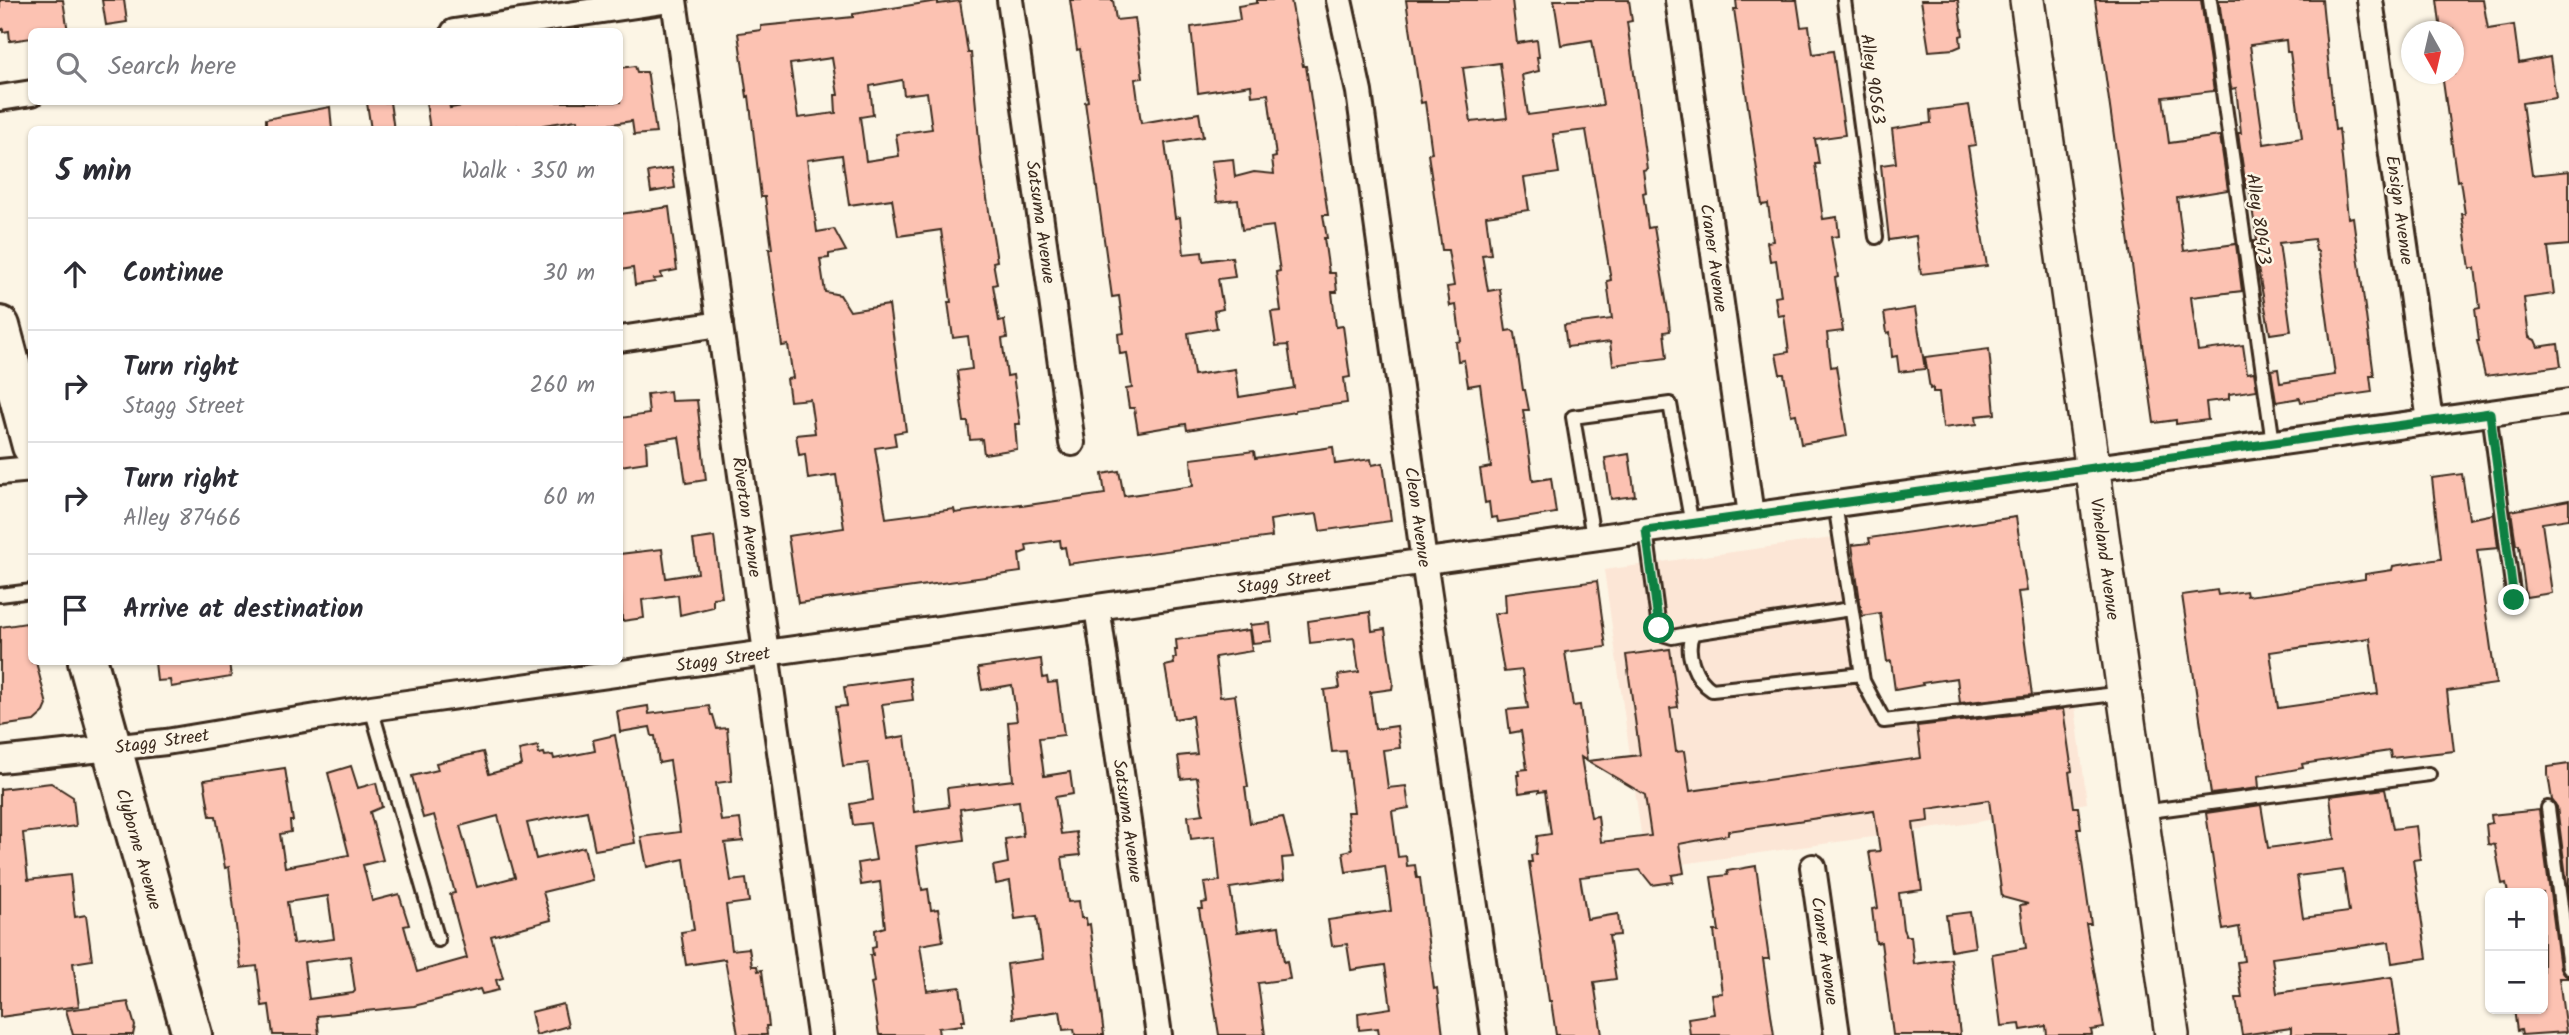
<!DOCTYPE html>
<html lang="en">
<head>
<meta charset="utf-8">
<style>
  body { margin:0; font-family:Kalam,sans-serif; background:#f7f7f7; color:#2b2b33 }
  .controls { position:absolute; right:21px; bottom:21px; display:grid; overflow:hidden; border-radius:10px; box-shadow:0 2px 5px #0004 }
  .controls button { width:63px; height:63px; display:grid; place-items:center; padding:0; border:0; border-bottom:2px solid #e1e1e2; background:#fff; color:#2b2b33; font:35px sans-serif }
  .compass { position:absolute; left:2401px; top:21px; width:63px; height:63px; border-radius:50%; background:#fff; box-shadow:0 2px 5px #0004; rotate:172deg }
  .stop { position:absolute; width:21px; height:21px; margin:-16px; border:5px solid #0b8043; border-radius:50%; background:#fff }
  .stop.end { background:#0b8043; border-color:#fff; box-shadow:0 2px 7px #0008 }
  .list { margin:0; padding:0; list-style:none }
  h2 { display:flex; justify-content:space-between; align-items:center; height:91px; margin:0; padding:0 28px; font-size:30px }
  h2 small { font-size:23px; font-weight:400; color:#7c7c81 }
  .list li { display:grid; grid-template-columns:46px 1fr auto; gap:21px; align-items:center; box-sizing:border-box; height:112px; padding:0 28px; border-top:2px solid #e1e1e2 }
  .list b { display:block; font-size:26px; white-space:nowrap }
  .list p { margin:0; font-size:23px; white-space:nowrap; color:#7c7c81 }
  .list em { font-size:23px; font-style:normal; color:#7c7c81 }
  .icon { flex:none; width:38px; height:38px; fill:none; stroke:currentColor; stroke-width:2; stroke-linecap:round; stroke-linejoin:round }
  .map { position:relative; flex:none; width:2569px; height:1035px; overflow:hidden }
  .search { position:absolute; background:#fff; box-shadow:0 2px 5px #0004; left:28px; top:28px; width:595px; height:77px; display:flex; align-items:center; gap:18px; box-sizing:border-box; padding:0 24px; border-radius:10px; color:#7c7c81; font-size:26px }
  .panel { position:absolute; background:#fff; box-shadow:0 2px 5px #0004; left:28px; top:126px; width:595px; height:539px; border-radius:10px }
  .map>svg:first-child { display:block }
  .built { fill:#fce6d6 }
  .building { fill:#fcc2b2; stroke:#3b2a1e; stroke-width:2; fill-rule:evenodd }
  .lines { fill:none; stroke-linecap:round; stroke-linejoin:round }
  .service-casing { stroke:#3b2a1e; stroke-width:18 }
  .minor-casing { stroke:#3b2a1e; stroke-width:30 }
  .secondary-casing { stroke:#3b2a1e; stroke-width:38 }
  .primary-casing { stroke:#3b2a1e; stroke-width:44 }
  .service { stroke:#fcf5e5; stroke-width:12 }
  .minor { stroke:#fcf5e5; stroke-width:24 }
  .secondary { stroke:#fcf5e5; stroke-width:33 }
  .primary { stroke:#fcf5e5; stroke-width:38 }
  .route { stroke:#0b8043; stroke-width:9 }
  .labels { text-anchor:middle; stroke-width:5; stroke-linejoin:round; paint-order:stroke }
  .street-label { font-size:18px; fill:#3b2a1e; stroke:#fcf5e5 }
</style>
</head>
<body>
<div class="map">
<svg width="2569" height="1035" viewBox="0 0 2569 1035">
  <rect width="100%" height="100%" fill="#fcf5e5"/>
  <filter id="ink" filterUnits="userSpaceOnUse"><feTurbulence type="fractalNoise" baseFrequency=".0143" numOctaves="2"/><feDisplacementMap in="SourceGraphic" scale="14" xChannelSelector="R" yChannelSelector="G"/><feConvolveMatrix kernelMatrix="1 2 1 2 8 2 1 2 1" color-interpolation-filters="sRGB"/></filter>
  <g filter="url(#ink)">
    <path class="built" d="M1846 536 1871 718 2073 690 2087 803 1971 823 1646 869 1604 570Z"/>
    <path class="building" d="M0 0H63L68 32H32V38L10 41 9 31 3 32V29L0 30Z
      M102 0H124L127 22 106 25Z
      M1070 0H1113L1116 20 1135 18 1143 78 1135 79 1141 123 1199 113 1203 137 1165 143 1175 218 1180 217 1184 254 1202 252 1203 261 1232 257 1235 277 1218 279 1223 309 1214 311 1217 328 1188 333 1194 375 1235 369 1239 397 1294 388 1288 345 1276 346 1271 312 1281 311 1276 272 1280 271 1273 226 1242 230 1238 200 1217 202 1211 161 1233 159 1235 177 1254 172 1274 174 1272 158 1276 157 1268 94 1252 96 1251 85 1198 93 1191 27 1240 20 1238 6 1257 3V0H1291L1303 66H1306L1328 215H1323L1327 238H1324L1329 273H1335L1337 292H1332L1336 327 1343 326 1350 377 1344 378 1347 403 1295 410V412L1187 430 1186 424 1138 432 1134 408H1129L1126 389 1132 388 1127 353 1120 354 1118 334 1124 333 1119 296 1112 297 1085 102 1088 101 1080 49 1077 50Z
      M1406 0H1512L1517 43 1537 40 1539 57H1537L1539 71 1522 75 1528 115 1603 105 1592 40 1561 45 1554 0H1629L1632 21 1627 22 1647 169 1643 170 1646 192 1643 193 1648 228 1654 227 1668 312 1670 331 1664 332 1667 358 1613 365 1610 342 1567 347 1564 325 1612 319 1607 281 1611 280 1586 130 1553 134 1559 173 1524 178 1529 210 1486 216 1491 254 1482 255 1488 291 1500 289 1506 331 1512 330 1515 333 1523 390H1525L1529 410H1523L1533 481 1551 478 1556 513 1498 522 1497 517 1491 518 1489 502 1485 503 1480 469 1491 467 1480 384 1468 386 1464 360 1458 361 1456 342 1461 341 1456 305 1450 306 1447 287 1454 286 1448 250H1442L1428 154 1432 153 1425 102 1421 103ZM1500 63 1507 118 1471 122 1463 68Z
      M1736 0H1797L1801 27 1809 26 1813 54 1833 51 1845 135 1815 139 1819 164H1815L1823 219 1837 217 1839 236 1831 237 1838 277 1835 278 1843 331 1827 333 1831 367 1836 366 1847 436 1801 444 1796 414 1791 415 1784 374H1780L1776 354 1789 352 1784 315 1778 316 1775 297 1781 296 1776 260 1770 261 1767 242 1773 241 1768 204 1762 205 1734 9H1737Z
      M1921 0H1958L1963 35 1960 36 1961 46 1954 49 1929 51Z
      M2095 0H2201L2214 91 2163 97 2169 143 2220 136 2228 190 2177 198 2184 251 2236 244 2242 291 2191 297 2198 351 2243 345 2247 373 2254 372 2257 390 2229 394V399L2206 402 2208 420 2176 424V420L2154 423Z
      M2219 0H2322L2335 130 2339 129 2348 218 2353 217 2374 376H2370L2372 392 2301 402 2300 398 2276 402 2271 370 2278 369 2280 383 2335 375 2318 251H2316L2314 239 2279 243 2291 331 2270 334 2253 241H2257L2249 187 2246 188 2238 133H2241L2236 88 2231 89ZM2286 40 2287 52H2290L2302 138 2264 144 2250 45Z
      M2437 0H2483L2488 29 2514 25 2519 63 2550 57 2556 98 2522 103 2532 175 2569 171V245L2548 247 2554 294 2524 298 2529 337 2535 340 2538 347 2558 344 2561 366 2485 376 2477 341H2479L2475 309 2480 308 2475 268H2470L2462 214H2465L2460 180 2457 181 2442 74H2454V29L2441 31Z
      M938 1V4L960 1 968 53H971L981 161 997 261 993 262 997 284 993 285 999 321 1004 320 1007 338 1002 339 1007 376 1013 375 1020 424H1015L1017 449 984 454 982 439 970 440 968 422H964L957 371 972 369 968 336 953 338 948 302H951L941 230 898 236 892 199 849 205 842 155 807 160 817 232 834 229 846 251 829 254V258L820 259 825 292 840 295 850 311 889 305 906 431 894 433 896 445 875 448 886 518 954 509 955 513 1021 504V506L1105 494 1102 474 1119 471 1124 496 1193 486 1191 459 1254 451 1255 458 1333 447 1335 464 1371 459 1372 465 1383 463 1391 521 1320 531 1317 514 1289 517 1270 520 1272 537 1068 564 1065 547 1061 548 1060 540 1026 545 1027 551 1019 554 1021 572 798 603 788 536 844 528 836 475 808 479 805 454 799 455 796 435 815 433 810 399 790 401 787 379 793 378 788 345 782 346 769 249H772L765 197H761L749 96 747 97 738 33 761 30V26L853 17V14ZM832 58 838 95H835L836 113 798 118 790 64ZM902 80 904 95 927 92 932 129 896 134 899 156 866 161 860 117 873 115 870 86Z
      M635 66 637 72H647L648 76 656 133 634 135 632 121 593 127 592 123 578 125 577 120 543 125 544 130H518L517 126 492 130H430L426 102H449L450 108 486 102H620V68Z
      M390 102 394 130H371L367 103Z
      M1969 105 1976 145 1968 146 1987 266 1921 274 1916 236 1889 240 1881 165 1896 163 1892 129 1931 123 1930 110Z
      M330 107 332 130H266V119Z
      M672 168 675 188 651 192 648 172Z
      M669 207 677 270 661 273 662 278 654 279 655 282 635 285 633 268 620 270V214Z
      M1915 308 1925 369 1899 372 1897 356 1892 357 1890 332 1887 333 1884 313Z
      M1989 349 1995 414 1976 416 1977 424 1943 428 1939 392H1933V388L1930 389 1925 357Z
      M670 391 671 401 697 400 706 480 686 483 679 437 646 442 647 462 620 466V418L649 414 647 394Z
      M1629 454 1635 496 1611 499 1605 458Z
      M2462 474 2469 519 2494 514 2498 548 2477 550 2496 684 2447 691 2454 751 2391 758 2390 751 2302 764 2303 768 2258 776 2259 788 2211 794 2182 595 2217 590 2218 595 2246 591 2247 596 2279 592 2365 579V574L2392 570 2393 566 2441 559 2432 478ZM2370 638 2378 694 2278 708 2270 652Z
      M2569 500V519L2542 523 2552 593 2526 597 2519 545H2516L2511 511Z
      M2016 517 2027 591 2018 592 2032 695 1960 703 1957 678 1922 683 1923 685 1895 690 1891 661 1887 662 1880 613 1862 616 1852 545 1870 543 1869 538Z
      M714 537 722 597 713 598V607L680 615 678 595 642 600 644 618 622 621 620 554 662 549 666 578 698 573 693 540Z
      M1597 581 1606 647 1565 652 1573 706 1580 705 1587 761 1581 757 1591 817 1598 816 1601 842 1651 836 1645 795 1588 761 1640 755 1626 655 1670 649 1678 707 1670 708 1676 752 1684 751 1690 791 1921 758 1917 726 2063 709 2072 771 2069 772 2074 807H2078L2081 828H2077L2091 924H2086L2104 1028 2091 1030 2092 1035H2047L2046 1026 2021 1030 2020 1024 2001 1026 1992 954 2026 948 2020 905 2028 904 2002 897 1989 800 1928 809 1929 821 1913 823 1922 890 1899 893 1903 929 1906 936H1911L1914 964 1951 959 1960 1035H1893L1881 942 1876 943 1872 909 1878 908 1869 852 1880 851 1874 810 1728 831V835L1679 844 1684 873 1672 875 1673 882 1652 885 1640 870 1580 877 1587 919 1618 914 1620 935 1609 936 1616 979 1594 982 1602 1035H1556L1551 1001H1549L1529 862H1532L1531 855 1536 854 1537 836 1551 834 1545 791 1539 792V790L1519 793 1517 775H1519L1518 770 1527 769 1521 731 1510 733 1507 710 1528 708 1522 670 1504 672 1494 614 1506 612 1505 593Z
      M1370 612 1372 631 1385 629 1393 683 1392 689 1370 692 1375 729 1397 726 1400 748 1383 750 1388 788 1406 786 1409 808 1392 811 1398 857 1406 856 1407 866 1415 865 1417 878H1420L1434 989 1437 988 1443 1035H1379L1378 1028 1359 1030 1358 1013 1391 1008 1385 965 1351 970 1347 944 1332 946 1328 920 1391 911 1385 866 1346 872 1343 852 1352 850 1347 812H1354L1346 751 1332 752 1324 690 1340 688 1338 675 1359 672 1354 638 1310 643 1308 621Z
      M26 623 32 644V662H36L47 705 44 712 34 721 0 726V627Z
      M1270 623 1272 641 1253 643 1250 625Z
      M1249 630 1252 651 1215 657 1220 697 1235 695 1248 787H1245L1250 823 1283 817 1293 857 1282 858 1284 880 1230 888 1237 932 1279 926 1284 962 1287 961 1290 979 1258 983 1265 1035H1219L1199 909H1203L1202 903 1207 902 1204 883 1220 881 1215 836 1191 839 1188 816 1203 814 1197 777 1181 779 1178 756 1197 754 1192 716 1174 719 1165 666 1174 664 1173 658H1176L1175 650H1177L1176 640Z
      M1041 659 1043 678 1047 677 1048 683 1057 682 1064 735 1039 738 1044 776 1070 772 1073 794 1055 797 1061 834 1076 832 1080 855 1062 857 1068 902 1079 901 1081 918H1086L1087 925 1090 924 1104 1035H1075L1074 1029 1063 1030 1060 1011 1013 1018 1007 964 1043 959 1037 916 1015 919 1010 881 996 884 993 866 1008 863 1005 839 1023 836 1019 801 960 809 964 840 916 847 922 890 928 889 931 910 938 909 943 941 920 945 927 991 960 987 965 1021H962V1025L938 1028 939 1035H879L871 983 874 982 870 955H873L872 948 876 947 875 930 885 927 880 882 861 885 858 863 876 860 870 823 853 825 850 804 873 800 868 763 843 766 835 707 847 706 844 687 910 678 913 700 882 704 887 739 905 736 914 812 949 807 947 788 1013 780 1008 722 1017 721 1012 685 982 690 978 668Z
      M155 662H229L231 677 171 687 170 680 157 681Z
      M648 706 649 714 709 706 711 715H713L717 729 727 728 732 781 716 783 721 821 740 819 743 841 725 843 731 881 746 879 749 902 726 905 732 950 749 948 752 966H757L758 971 762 970 769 1026H766L767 1035H738L725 959 686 965 681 932 694 930 684 859 647 867 641 837 680 832 670 761 659 763 655 736H652L650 727 620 732 617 711Z
      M615 735 635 843 595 850 587 811 527 823 536 859 584 847 592 880 543 892 551 920 491 936 503 978 496 980 499 990 482 994 480 989 414 1006 317 1016 319 1035H273L269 1005 262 1006 257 966 241 968 229 867 225 868 216 816H210L204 780 285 768 293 821H290L291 832 280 834 285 867 349 855 328 773 351 766 358 788 376 783 382 807 370 812 383 860 363 865 372 901 399 894 409 925 404 926 417 972 467 958 450 894 455 893 434 815 423 818 412 776 438 770 436 763 483 752 489 774 522 765 519 750 538 746 539 754 544 753 545 756 553 755 554 759 595 751 593 740ZM498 816 515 877 477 887 460 826ZM328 896 334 939 293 944 287 902ZM350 956 355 991 353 993 309 999 304 962Z
      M2569 764V900L2557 807 2552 800 2548 775V767Z
      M51 783 73 797 76 826 23 833 28 880 70 875 75 917 86 915 92 960 73 963 79 1006 0 1017V789Z
      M2385 789 2393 829 2416 826 2420 859 2413 860 2427 958 2392 963 2389 942 2272 958 2277 993 2392 977 2400 1035H2291V1028L2242 1035 2236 998H2242L2237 962 2244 961 2239 927 2223 930 2206 813 2261 805 2268 848 2335 839 2330 796ZM2343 870 2349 912 2303 918 2297 876Z
      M2539 810 2560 968 2563 973 2569 976V978H2559L2566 1032 2522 1035 2521 1030 2517 1031 2514 1009H2543V893H2508L2506 883 2502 884 2495 845 2488 844 2486 824 2492 823 2491 815Z
      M1756 866 1769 959H1763L1774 1035H1690L1688 1018 1714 1014 1711 994 1722 993 1714 931H1719L1711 877 1728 875 1727 871Z
      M1970 912 1975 947 1951 951 1946 915Z
      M128 1002 135 1026 133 1035H73L66 1010Z
      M563 1004 568 1026 536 1035 531 1012Z"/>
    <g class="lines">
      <defs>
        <path id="service" d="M1844 0 1876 237
          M2210 0 2273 443
          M2489 413 2514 600
          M1835 504 1863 681 1884 721 2124 693
          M1646 530 1659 628 1662 634 1672 637 1693 633
          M1593 537 1573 417 1670 404 1692 525
          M0 595 32 591
          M1851 609 1693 633C1684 652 1695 679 1712 690L1862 674
          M371 708 438 940
          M2548 808 2569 967
          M2142 812 2429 774"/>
        <path id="minor" d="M674 0 820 1035
          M1010 0 1072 443
          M1339 0 1359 92 1424 561 1494 1035
          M1678 0 1751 515
          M2370 0 2430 421
          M454 32 670 0
          M0 98 32 93
          M620 339 720 324
          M0 472 32 469
          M1097 607 1159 1035
          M0 760 166 742 371 708 2569 402
          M1813 867 1837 1035"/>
        <path id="secondary" d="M2027 0 2172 1035"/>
        <path id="primary" d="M0 326 32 446
          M88 662 192 1035"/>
      </defs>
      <use href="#service" class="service-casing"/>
      <use href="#minor" class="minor-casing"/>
      <use href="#secondary" class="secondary-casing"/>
      <use href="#primary" class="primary-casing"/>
      <use href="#service" class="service"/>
      <use href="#minor" class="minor"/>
      <use href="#secondary" class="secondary"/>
      <use href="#primary" class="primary"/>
    </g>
  </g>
  <g class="lines" filter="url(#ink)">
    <path class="route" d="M1659 628 1646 530 2490 413 2514 600"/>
  </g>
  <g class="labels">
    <g class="street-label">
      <text transform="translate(1873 79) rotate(82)" y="6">Alley 90563</text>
      <text transform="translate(2400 210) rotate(82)" y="6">Ensign Avenue</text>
      <text transform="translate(2259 219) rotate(82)" y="6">Alley 80473</text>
      <text transform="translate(1041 222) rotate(82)" y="6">Satsuma Avenue</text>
      <text transform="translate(1714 258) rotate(82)" y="6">Craner Avenue</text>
      <text transform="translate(747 517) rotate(82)" y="6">Riverton Avenue</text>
      <text transform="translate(1418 517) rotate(82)" y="6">Cleon Avenue</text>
      <text transform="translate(2105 559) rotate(82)" y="6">Vineland Avenue</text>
      <text transform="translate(1284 581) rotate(-8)" y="6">Stagg Street</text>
      <text transform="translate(723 659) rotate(-8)" y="6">Stagg Street</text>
      <text transform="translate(162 741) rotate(-8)" y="6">Stagg Street</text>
      <text transform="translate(1128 821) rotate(82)" y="6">Satsuma Avenue</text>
      <text transform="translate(139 849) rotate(74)" y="6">Clyborne Avenue</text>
      <text transform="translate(1825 951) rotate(82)" y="6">Craner Avenue</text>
    </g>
  </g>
</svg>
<div class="controls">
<button>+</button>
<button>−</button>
</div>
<svg class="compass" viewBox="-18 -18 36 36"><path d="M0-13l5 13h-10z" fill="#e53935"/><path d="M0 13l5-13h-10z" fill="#7c7c81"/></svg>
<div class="stop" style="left:1659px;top:628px"></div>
<div class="stop end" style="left:2514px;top:600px"></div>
<div class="search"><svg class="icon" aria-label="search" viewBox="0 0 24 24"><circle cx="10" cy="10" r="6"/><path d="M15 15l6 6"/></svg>Search here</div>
<section class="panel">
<h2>5 min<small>Walk · 350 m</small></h2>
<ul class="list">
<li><svg class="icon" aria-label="ahead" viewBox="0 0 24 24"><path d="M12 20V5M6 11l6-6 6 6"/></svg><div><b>Continue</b></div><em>30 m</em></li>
<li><svg class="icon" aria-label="right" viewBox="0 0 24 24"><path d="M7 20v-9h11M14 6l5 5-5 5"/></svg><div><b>Turn right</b><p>Stagg Street</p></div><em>260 m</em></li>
<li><svg class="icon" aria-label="right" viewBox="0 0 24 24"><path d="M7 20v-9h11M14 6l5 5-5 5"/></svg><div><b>Turn right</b><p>Alley 87466</p></div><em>60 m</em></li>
<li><svg class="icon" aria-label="arrive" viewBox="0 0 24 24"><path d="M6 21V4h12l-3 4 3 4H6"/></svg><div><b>Arrive at destination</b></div></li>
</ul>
</section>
</div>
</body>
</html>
